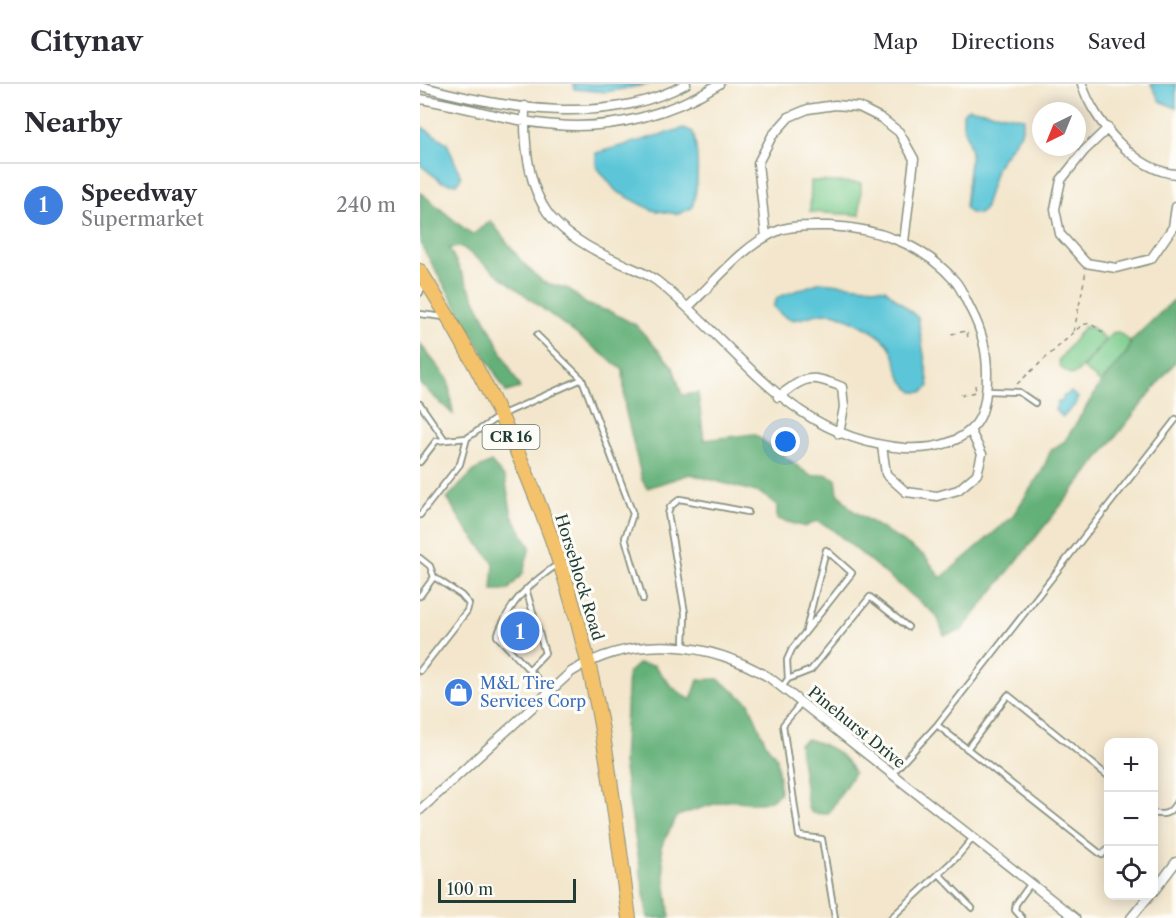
<!DOCTYPE html>
<html lang="en">
<head>
<meta charset="utf-8">
<style>
  body { margin:0; font-family:"Libre Caslon Text",serif; background:#f2f2f3; color:#2b2b33 }
  .controls { position:absolute; right:18px; bottom:18px; display:grid; overflow:hidden; border-radius:12px; box-shadow:0 3px 15px #0003 }
  .controls button { width:54px; height:54px; display:grid; place-items:center; padding:0; border:0; border-bottom:2px solid #e1e1e2; background:#fff; color:#2b2b33; font:30px sans-serif }
  .compass { position:absolute; left:612px; top:18px; width:54px; height:54px; border-radius:50%; background:#fff; box-shadow:0 3px 15px #0003; rotate:223deg }
  .scale { position:absolute; left:18px; bottom:15px; width:138px; box-sizing:border-box; padding-left:6px; border:3px solid #1f3d34; border-top:0; font-size:16px; line-height:21px; white-space:nowrap; color:#1f3d34; -webkit-text-stroke:4px #fdfcf7; paint-order:stroke }
  .you { position:absolute; left:366px; top:358px; width:21px; height:21px; margin:-15px; border:4px solid #fff; border-radius:50%; background:#1a73e8; box-shadow:0 0 0 9px #1a73e833 }
  .badge { display:grid; place-items:center; width:39px; height:39px; border-radius:50%; background:#c8321e; color:#fff; font-size:20px; font-weight:700 }
  .pin { position:absolute; translate:-50% -50%; border:3px solid #fff; box-shadow:0 2px 6px #0006 }
  .list { margin:0; padding:0; list-style:none }
  h2 { display:flex; justify-content:space-between; align-items:center; height:78px; margin:0; padding:0 24px; font-size:26px }
  h2 small { font-size:20px; font-weight:400; color:#7c7c81 }
  .list li { display:grid; grid-template-columns:39px 1fr auto; gap:18px; align-items:center; box-sizing:border-box; height:84px; padding:0 24px; border-top:2px solid #e1e1e2 }
  .list b { display:block; font-size:22px; white-space:nowrap }
  .list p { margin:0; font-size:20px; white-space:nowrap; color:#7c7c81 }
  .list em { font-size:20px; font-style:normal; color:#7c7c81 }
  .icon { flex:none; width:33px; height:33px; fill:none; stroke:currentColor; stroke-width:2; stroke-linecap:round; stroke-linejoin:round }
  .map { position:relative; flex:none; width:756px; height:834px; overflow:hidden }
  header { display:flex; align-items:center; gap:36px; box-sizing:border-box; height:84px; padding:0 30px; background:#fff; border-bottom:2px solid #e1e1e2 }
  header strong { font-size:28px }
  nav { display:flex; gap:33px; margin-inline-start:auto; font-size:21px }
  main { display:flex }
  aside { flex:1; background:#fff }
  .map>svg:first-child { display:block }
  .green { fill:#7bcc8d; stroke:#4d8460; stroke-width:1.5 }
  .forest { fill:#64b078; stroke:#427656; stroke-width:1.5 }
  .water { fill:#5cc6d8; stroke:#3e8286; stroke-width:1.5 }
  .lines { fill:none; stroke-linecap:round; stroke-linejoin:round }
  .lane-casing { stroke:#899280; stroke-width:8 }
  .street-casing { stroke:#899280; stroke-width:11 }
  .primary-casing { stroke:#899280; stroke-width:16 }
  .path { stroke:#899280; stroke-width:1.5; stroke-dasharray:4.5 4.5; stroke-linecap:butt }
  .lane { stroke:#fff; stroke-width:4.5 }
  .street { stroke:#fff; stroke-width:8 }
  .primary { stroke:#f3c26a; stroke-width:14 }
  .labels { text-anchor:middle; stroke-width:6; stroke-linejoin:round; paint-order:stroke }
  .shield { fill:#fdfcf7; stroke:#62766e; stroke-width:1.5 }
  .shield-label { font-size:15px; font-weight:bold; fill:#1f3d34 }
  .street-label { font-size:16px; fill:#1f3d34; stroke:#fdfcf7 }
  .shop-label { font-size:16px; fill:#366cbe; stroke:#fdfcf7; text-anchor:start }
</style>
</head>
<body>
<header>
<strong>Citynav</strong>
<nav><a>Map</a><a>Directions</a><a>Saved</a></nav>
</header>
<main>
<aside>
<h2>Nearby<small></small></h2>
<ul class="list">
<li><span class="badge" style="background:#3f7fe0">1</span><div><b>Speedway</b><p>Supermarket</p></div><em>240 m</em></li>
</ul>
</aside>
<div class="map">
<svg width="756" height="834" viewBox="0 0 756 834">
  <rect width="100%" height="100%" fill="#fdfcf7"/>
  <filter id="ink" filterUnits="userSpaceOnUse"><feTurbulence type="fractalNoise" baseFrequency=".0167" numOctaves="2"/><feDisplacementMap in="SourceGraphic" scale="12" xChannelSelector="R" yChannelSelector="G"/><feConvolveMatrix kernelMatrix="1 2 1 2 8 2 1 2 1" color-interpolation-filters="sRGB"/></filter>
  <filter id="wash" filterUnits="userSpaceOnUse"><feTurbulence type="fractalNoise" baseFrequency=".008" numOctaves="4" result="noise"/><feDisplacementMap in="SourceGraphic" scale="24" xChannelSelector="R" yChannelSelector="G"/><feGaussianBlur stdDeviation="1.35" result="paint"/><feColorMatrix in="noise" values="0 0 0 0 0 0 0 0 0 0 0 0 0 0 0 0 0 1.4 0 .05"/><feComposite in="paint" operator="in"/></filter>
  <g filter="url(#wash)">
    <rect width="100%" height="100%" fill="#f3e6cc"/>
    <path class="green" d="M391 97 441 99 440 131 390 128Z
      M664 243H671L686 255 657 289 651 291 640 283 639 276Z
      M698 248 710 257 708 267 681 299 663 284 692 249Z"/>
    <path class="forest" d="M0 108 52 151 71 137 102 178 123 198 149 205 166 220 191 228 216 241 253 283 262 311 278 309 284 356 334 350 391 392 405 390 416 395 418 409 432 426 505 472 521 494 592 433 622 387 631 366 645 357 681 299 708 267 711 257 756 214V277L541 547 524 551 517 532 409 443 396 437 385 443 357 435V421L340 409 270 390 227 404 222 396 205 324 203 286 42 163 29 164 100 304 86 308 0 159Z
      M0 260 28 295 33 330 0 300Z
      M71 378 85 394 92 432 110 463 103 489 88 506H72L74 479 45 443 27 414 55 386Z
      M218 580 234 581 252 603 271 616 278 596 298 595 329 619 346 660 357 674 360 709C341 728 325 714 307 717 290 720 273 727 257 732L241 763 250 834H228L203 679 208 589Z
      M387 655C407 661 425 669 434 689L408 730 392 729 388 724 379 660Z"/>
    <path class="water" d="M153 0H230L186 8 154 5Z
      M731 0H756V24L740 17Z
      M548 24 604 34 601 49 577 82 564 126 559 130 550 129 545 123 551 68 543 40V29Z
      M0 42 27 59 41 93 37 100 22 98 0 81Z
      M264 44 273 48C279 72 279 100 272 124L258 130 232 126 196 107 176 82V69Z
      M401 198 465 205 498 234 509 302 503 308H493C472 288 481 283 470 263 463 251 441 241 429 235 424 233 416 229 411 229 385 227 374 249 353 222L358 213Z
      M651 308 658 314 654 322 643 333 635 326 638 318H642L643 313Z"/>
  </g>
  <g filter="url(#ink)">
    <g class="lines">
      <defs>
        <path id="lane" d="M0 209 4 198
          M0 230 24 233
          M117 251 162 295 213 430 205 454 223 515
          M567 307 599 308 615 319
          M0 320 25 356
          M0 378 16 357 47 354
          M0 431 40 380 47 354 81 331 162 295
          M0 474 10 482 14 493 0 512
          M106 505 125 569 109 586
          M264 562 265 529 248 430 250 423 260 415 328 428
          M0 587 47 527 49 520 41 511 14 493
          M368 595 367 576 372 565 432 489 406 466 386 546
          M362 603 368 595 391 586 450 513 488 543
          M129 607 77 552C91 516 107 502 138 480
          M381 619 363 641 379 752 402 755 415 834
          M517 641 682 771 688 764
          M547 665 588 611 688 692
          M472 690 517 641 756 335
          M734 729C745 732 750 729 756 719
          M519 790 552 824
          M471 834 537 773 553 754
          M602 834 595 826 596 820 611 799"/>
        <path id="street" d="M662 0C673 37 716 87 756 90
          M0 2C85 25 186 43 266 0
          M0 15C45 22 90 38 136 41 193 46 251 30 299 0
          M105 22C104 57 107 99 127 128 144 152 178 169 203 180 214 185 228 190 237 197 321 264 369 355 485 364 510 365 538 361 555 341 566 328 567 305 567 289 567 267 561 245 551 226 546 217 542 205 535 197 503 160 457 144 409 142 394 142 374 141 360 146 324 160 296 197 268 223
          M688 44 664 67 641 96 635 125 640 150 666 179 696 184 731 175 753 143 756 123
          M346 153 338 79 352 52 369 33 388 25 415 21 439 23 461 34 479 48 494 75 484 158
          M358 313C386 292 389 290 422 303L424 323 419 350
          M462 362 466 390 486 408 517 412 538 406 557 390 562 370 550 346
          M0 726 151 588C214 549 289 557 350 594L655 834
          M734 807 756 778
          M711 834 729 812"/>
        <path id="primary" d="M0 187C77 308 135 438 168 578 188 662 197 749 209 834"/>
      </defs>
      <use href="#lane" class="lane-casing"/>
      <use href="#street" class="street-casing"/>
      <use href="#primary" class="primary-casing"/>
      <path class="path" d="M654 247 666 187
        M531 250 547 247 548 255
        M597 300 662 241 670 239 686 251
        M541 311 556 308 555 301"/>
      <use href="#lane" class="lane"/>
      <use href="#street" class="street"/>
      <use href="#primary" class="primary"/>
    </g>
  </g>
  <defs>
    <symbol id="shop-disc" viewBox="-11 -11 22 22"><circle r="9.5" fill="#3f7fe0" stroke="#fdfcf7"/><path d="M-5-2.5h2.3a2.7 3.5 0 0 1 5.4 0H5L5.5 6h-11ZM-1.5-2.5h3a1.5 2.3 0 0 0-3 0Z" fill="#fff"/></symbol>
  </defs>
  <g fill-rule="evenodd">
    <use href="#shop-disc" x="22" y="592" width="33" height="33"/>
  </g>
  <g class="labels">
    <rect class="shield" x="62.5" y="341" width="57" height="24" rx="4.5"/>
    <g class="shield-label">
      <text x="91" y="358">CR 16</text>
    </g>
    <g class="street-label">
      <text transform="translate(160 493) rotate(73)" y="6">Horseblock Road</text>
      <text transform="translate(437 643) rotate(39)" y="6">Pinehurst Drive</text>
    </g>
    <g class="shop-label">
      <text x="60" y="605">M&amp;L Tire<tspan x="60" dy="18">Services Corp</tspan></text>
    </g>
  </g>
</svg>
<div class="controls">
<button>+</button>
<button>−</button>
<button><svg class="icon" aria-label="locate" viewBox="0 0 24 24"><circle cx="12" cy="12" r="6"/><path d="M12 2v4M12 18v4M2 12h4M18 12h4"/></svg></button>
</div>
<svg class="compass" viewBox="-18 -18 36 36"><path d="M0-13l5 13h-10z" fill="#e53935"/><path d="M0 13l5-13h-10z" fill="#7c7c81"/></svg>
<div class="scale">100 m</div>
<div class="you"></div>
<div class="pin badge" style="left:100px;top:547px;background:#3f7fe0">1</div>
</div>
</main>
</body>
</html>
